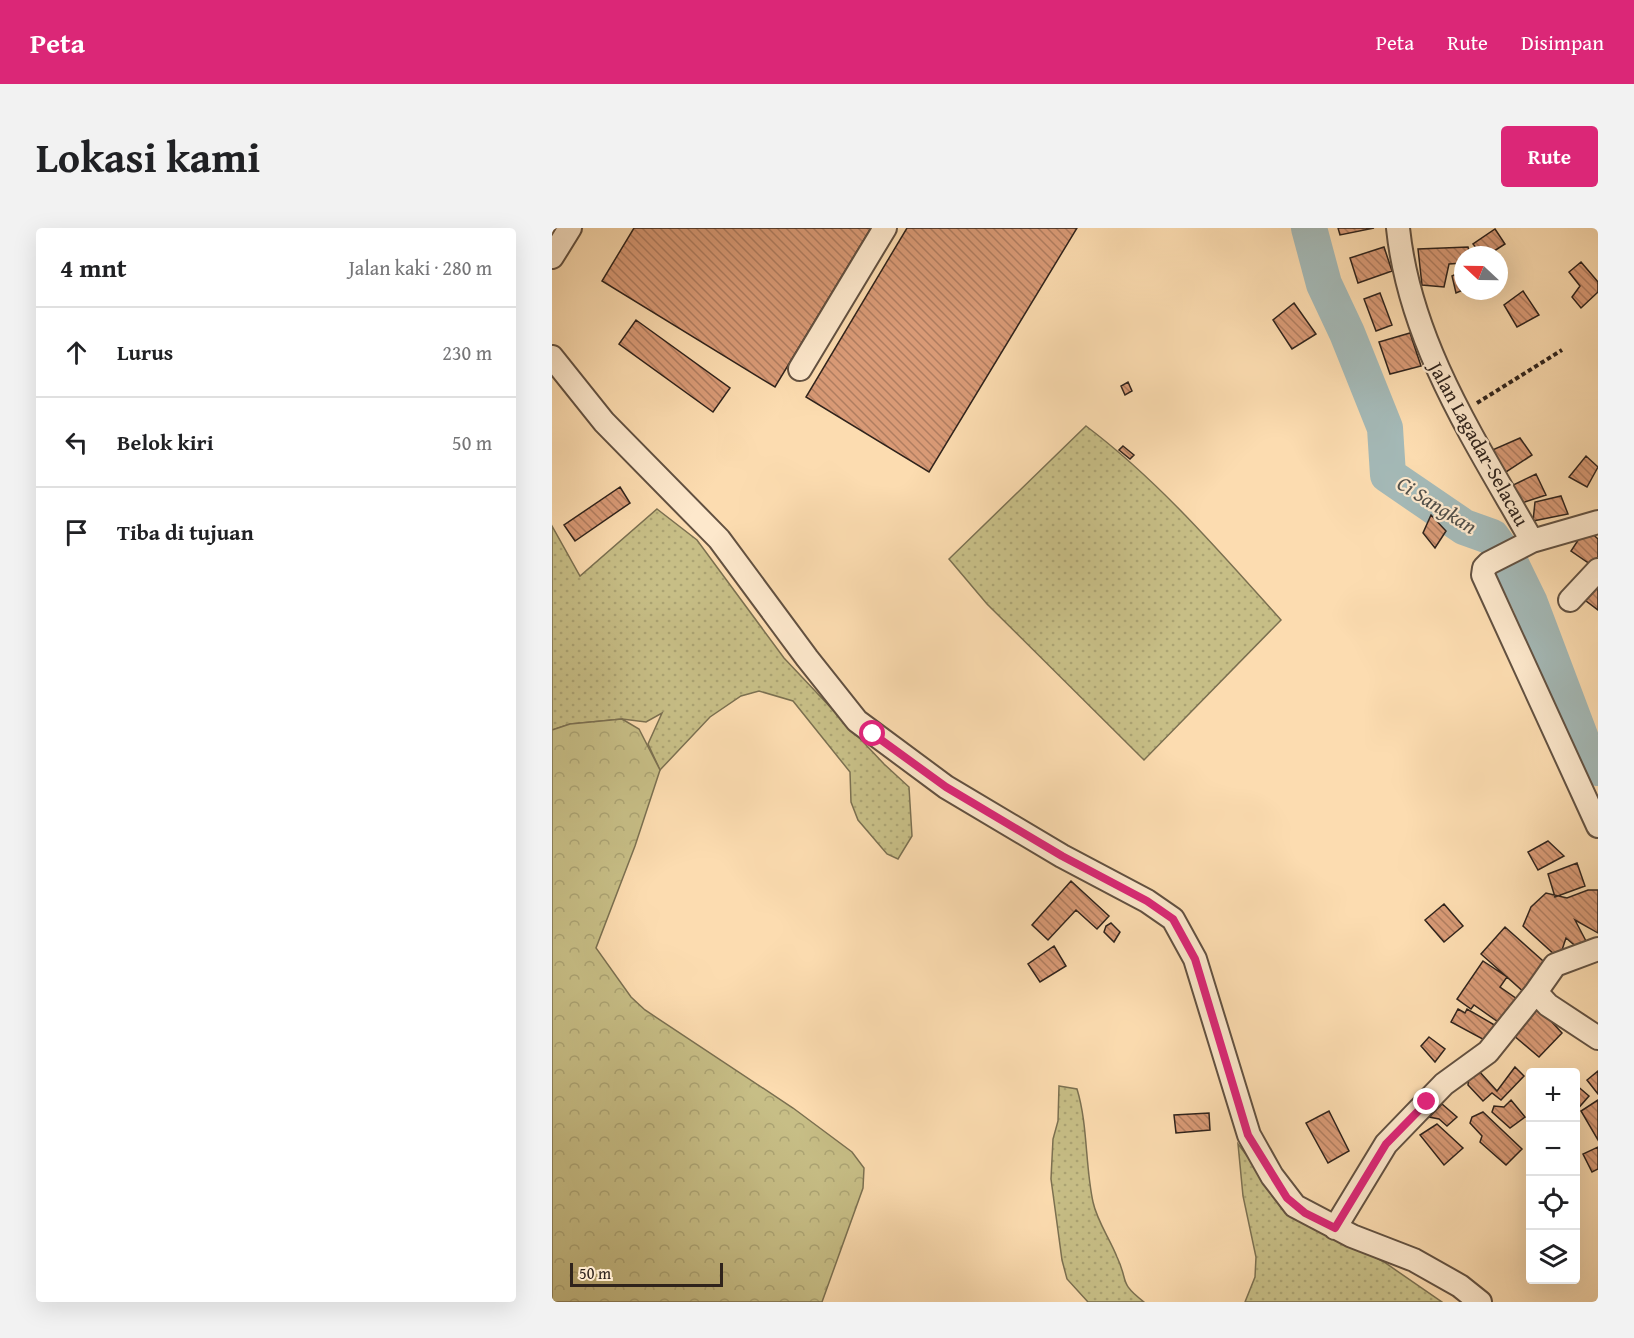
<!DOCTYPE html>
<html lang="id">
<head>
<meta charset="utf-8">
<style>
  body { margin:0; font-family:"Gentium Book Plus",serif; background:#f2f2f2; color:#202124 }
  .controls { position:absolute; right:18px; bottom:18px; display:grid; overflow:hidden; border-radius:6px; box-shadow:0 6px 24px #0002 }
  .controls button { width:54px; height:54px; display:grid; place-items:center; padding:0; border:0; border-bottom:2px solid #e0e0e0; background:#fff; color:#202124; font:30px sans-serif }
  .compass { position:absolute; left:902px; top:18px; width:54px; height:54px; border-radius:50%; background:#fff; box-shadow:0 6px 24px #0002; rotate:292deg }
  .scale { position:absolute; left:18px; bottom:15px; width:153px; box-sizing:border-box; padding-left:6px; border:3px solid #2f231c; border-top:0; font-size:16px; line-height:21px; white-space:nowrap; color:#2f231c; -webkit-text-stroke:4px #fde8cc; paint-order:stroke }
  .stop { position:absolute; width:18px; height:18px; margin:-14px; border:4px solid #db2777; border-radius:50%; background:#fff }
  .stop.end { background:#db2777; border-color:#fff; box-shadow:0 2px 6px #0008 }
  .list { margin:0; padding:0; list-style:none }
  h2 { display:flex; justify-content:space-between; align-items:center; height:78px; margin:0; padding:0 24px; font-size:26px }
  h2 small { font-size:20px; font-weight:400; color:#757577 }
  .list li { display:grid; grid-template-columns:39px 1fr auto; gap:18px; align-items:center; box-sizing:border-box; height:90px; padding:0 24px; border-top:2px solid #e0e0e0 }
  .list b { display:block; font-size:22px; white-space:nowrap }
  .list em { font-size:20px; font-style:normal; color:#757577 }
  .icon { flex:none; width:33px; height:33px; fill:none; stroke:currentColor; stroke-width:2; stroke-linecap:round; stroke-linejoin:round }
  .map { position:relative; flex:none; width:1046px; height:1074px; overflow:hidden; border-radius:6px }
  header { display:flex; align-items:center; gap:36px; box-sizing:border-box; height:84px; padding:0 30px; background:#db2777; color:#fff }
  header strong { font-size:28px }
  nav { display:flex; gap:33px; margin-inline-start:auto; font-size:21px }
  .intro { display:flex; align-items:center; justify-content:space-between; box-sizing:border-box; height:144px; padding:0 36px }
  h1 { margin:0; font-size:42px }
  .button { padding:15px 27px; border-radius:6px; background:#db2777; color:#fff; font-size:21px; font-weight:700 }
  main { display:flex; gap:36px; padding:0 36px }
  aside { flex:1; background:#fff; border-radius:6px; box-shadow:0 6px 24px #0002 }
  .map>svg:first-child { display:block }
  .grass { fill:url(#grass-dots); stroke:#7b7051; stroke-width:1.5 }
  .forest { fill:url(#forest-crowns); stroke:#7b7051; stroke-width:1.5 }
  .lines { fill:none; stroke-linecap:round; stroke-linejoin:round }
  .river { stroke:#a4b9b7; stroke-width:36 }
  .building { fill:url(#building-back-hatch); stroke:#2f231c; stroke-width:1.5 }
  .minor-casing { stroke:#625141; stroke-width:26 }
  .path { stroke:#2f231c; stroke-width:4; stroke-dasharray:4.5 3; stroke-linecap:butt }
  .minor { stroke:#fde8cc; stroke-width:22 }
  .route { stroke:#db2777; stroke-width:8 }
  .labels { text-anchor:middle; stroke-width:4.5; stroke-linejoin:round; paint-order:stroke }
  .street-label { font-size:20px; fill:#2f231c; stroke:#fde8cc }
  .water-label { font-size:21px; font-style:italic; fill:#52504a; stroke:#fde8cc }
</style>
</head>
<body>
<header>
<strong>Peta</strong>
<nav><a>Peta</a><a>Rute</a><a>Disimpan</a></nav>
</header>
<div class="intro"><h1>Lokasi kami</h1><a class="button">Rute</a></div>
<main>
<aside>
<h2>4 mnt<small>Jalan kaki · 280 m</small></h2>
<ul class="list">
<li><svg class="icon" aria-label="ahead" viewBox="0 0 24 24"><path d="M12 20V5M6 11l6-6 6 6"/></svg><div><b>Lurus</b></div><em>230 m</em></li>
<li><svg class="icon" aria-label="left" viewBox="0 0 24 24"><path d="M17 20v-9H6M10 6l-5 5 5 5"/></svg><div><b>Belok kiri</b></div><em>50 m</em></li>
<li><svg class="icon" aria-label="arrive" viewBox="0 0 24 24"><path d="M6 21V4h12l-3 4 3 4H6"/></svg><div><b>Tiba di tujuan</b></div></li>
</ul>
</aside>
<div class="map">
<svg width="1046" height="1074" viewBox="0 0 1046 1074">
  <defs>
    <pattern id="grass-dots" width="8" height="8" patternUnits="userSpaceOnUse" patternTransform="scale(1.5)"><rect width="8" height="8" fill="#c7be86"/><path d="M2 2h.1M6 6h.1" fill="none" stroke="#aba373" stroke-width="1.8" stroke-linecap="round"/></pattern>
    <pattern id="forest-crowns" width="20" height="18" patternUnits="userSpaceOnUse" patternTransform="scale(1.5)"><rect width="20" height="18" fill="#c7be86"/><path d="M2 6a3 3 0 1 1 6 0M12 15a3 3 0 1 1 6 0" fill="none" stroke="#aba373"/></pattern>
    <pattern id="building-back-hatch" width="6" height="6" patternUnits="userSpaceOnUse" patternTransform="scale(1.5)"><rect width="6" height="6" fill="#d99a76"/><path d="M-1 5l2 2M0 0l6 6M5-1l2 2" fill="none" stroke="#b07d60"/></pattern>
  </defs>
  <rect width="100%" height="100%" fill="#fcdcb0"/>
  <filter id="stains"><feTurbulence type="fractalNoise" baseFrequency=".00333" numOctaves="4"/><feColorMatrix values="0 0 0 0 .2 0 0 0 0 .09 0 0 0 0 .02 0 0 0 .5 -.17"/></filter>
  <radialGradient id="worn" r=".72"><stop offset=".6" stop-color="#630" stop-opacity="0"/><stop offset="1" stop-color="#630" stop-opacity=".3"/></radialGradient>
  <path class="grass" d="M534 198C607 253 668 324 729 392L592 532 435 376 397 331Z
    M105 281 145 312 232 430 332 536 357 559 360 608 346 631 335 626 306 592 299 574 298 544 241 473 207 463 189 468 158 489 108 542 96 516 110 485 94 494 70 491 18 496 0 502V298L28 348Z
    M507 858 525 861C536 897 533 937 541 974 545 993 558 1011 565 1029 577 1054 566 1054 592 1074H536L515 1051 510 1032 499 951 501 911 506 893Z
    M686 916 736 982 832 1034 890 1074H693L703 1049 704 1029 691 968Z"/>
  <path class="forest" d="M70 491 87 501 108 542 83 618 44 720 79 769 93 782 241 880 300 924 312 940 311 960 270 1074H0V502L18 496Z"/>
  <g class="lines">
    <path class="river" d="M757 0 772 56 795 105 833 200 836 247 912 299 940 309 958 334 978 375 1030 513 1046 540"/>
  </g>
  <path class="building" d="M82 0H319L223 159 50 53Z
    M355 0H525L377 244 254 169Z
    M786 0H822L788 7Z
    M943 1 953 16 936 27H930L921 16Z
    M832 19 840 43 806 55 798 30Z
    M916 19 918 27H911V35L897 36 892 59 870 57 866 21Z
    M1029 34 1046 54V64L1029 80 1020 69 1028 58 1017 44Z
    M911 43V62L904 65 900 48Z
    M971 63 987 87 965 99 952 77Z
    M828 65 840 97 824 103 812 71Z
    M742 75 764 106 740 121 721 92Z
    M84 92 178 160 161 184 67 116Z
    M858 105 869 138 838 146 827 114Z
    M576 154 580 163 573 167 569 158Z
    M968 210 980 227 951 246 938 223Z
    M571 218 582 227 578 231 567 222Z
    M1034 228 1046 239 1035 259 1017 249Z
    M984 246 994 267 967 276 959 258Z
    M68 259 78 275 23 313 12 297Z
    M1009 268 1016 286 981 293 983 274Z
    M879 287 894 303 883 320 871 305Z
    M1034 300 1046 311V329L1038 336 1019 323Z
    M1046 352V382L1030 370Z
    M996 613 1012 628 986 642 976 624Z
    M1025 635 1033 658 1003 669 996 646Z
    M519 653 557 688 545 701 524 682 496 712 480 697Z
    M1036 662H1046V705L1023 692 1035 715 1027 721 1014 710 1010 722 1002 726 971 698 979 679 994 665 1015 670Z
    M892 676 911 698 892 714 873 692Z
    M559 695 568 704 562 714 552 704 554 698Z
    M953 699 999 740 975 767 929 726Z
    M502 718 514 738 488 754 476 736Z
    M931 733 955 749 948 759 965 771 949 796 922 777 919 781 905 771Z
    M984 777 1010 805 987 829 961 807Z
    M906 781 913 785 915 781 946 799 938 815 899 794Z
    M877 809 893 821 883 834 869 818Z
    M963 839 972 848 949 872 940 865 931 873 916 857 917 846 925 841 945 863Z
    M1046 843V866L1035 852Z
    M1023 856 1037 868 1023 884Z
    M959 872 973 889 958 900 940 884 942 878 952 879Z
    M1046 872V912L1029 883Z
    M890 876 905 889 895 898 887 891 877 889Z
    M777 883 797 923 776 935 754 895Z
    M931 884 970 921 954 937 928 914 930 908 918 895 920 889Z
    M657 885 658 902 624 905 622 887Z
    M885 896 911 920 892 937 868 907Z
    M1046 919V941L1040 944 1031 926Z"/>
  <g class="lines">
    <defs>
      <path id="minor" d="M846 0C858 116 924 214 980 313L937 335 932 340 931 347 1046 598
        M0 29 18 0
        M0 129 52 194 167 311 255 430 305 493 394 559 510 628 595 673 621 691 643 731 697 907 720 948 743 978 800 1008 862 1032 908 1058 928 1074
        M248 141 333 0
        M980 313 1046 294
        M1018 372 1046 342
        M1046 721 1003 737 984 764 996 777 1046 810
        M783 1000 834 916 892 856 936 824 984 764"/>
    </defs>
    <use href="#minor" class="minor-casing"/>
    <path class="path" d="M925 175 1010 122"/>
    <use href="#minor" class="minor"/>
  </g>
  <g class="lines">
    <path class="route" d="M321 506 394 559 510 628 595 673 621 691 643 731 696 907 735 970 753 985 783 1000 834 916 875 874"/>
  </g>
  <g class="labels">
    <g class="street-label">
      <text transform="translate(927 216) rotate(61)" y="7">Jalan Lagadar-Selacau</text>
    </g>
    <g class="water-label">
      <text transform="translate(885 277) rotate(32)" y="7">Ci Sangkan</text>
    </g>
  </g>
  <rect width="100%" height="100%" filter="url(#stains)"/>
  <rect width="100%" height="100%" fill="url(#worn)"/>
</svg>
<div class="controls">
<button>+</button>
<button>−</button>
<button><svg class="icon" aria-label="locate" viewBox="0 0 24 24"><circle cx="12" cy="12" r="6"/><path d="M12 2v4M12 18v4M2 12h4M18 12h4"/></svg></button>
<button><svg class="icon" aria-label="layers" viewBox="0 0 24 24"><path d="M12 4l9 5-9 5-9-5zM3 14l9 5 9-5"/></svg></button>
</div>
<svg class="compass" viewBox="-18 -18 36 36"><path d="M0-13l5 13h-10z" fill="#e53935"/><path d="M0 13l5-13h-10z" fill="#757577"/></svg>
<div class="scale">50 m</div>
<div class="stop" style="left:321px;top:506px"></div>
<div class="stop end" style="left:875px;top:874px"></div>
</div>
</main>
</body>
</html>
